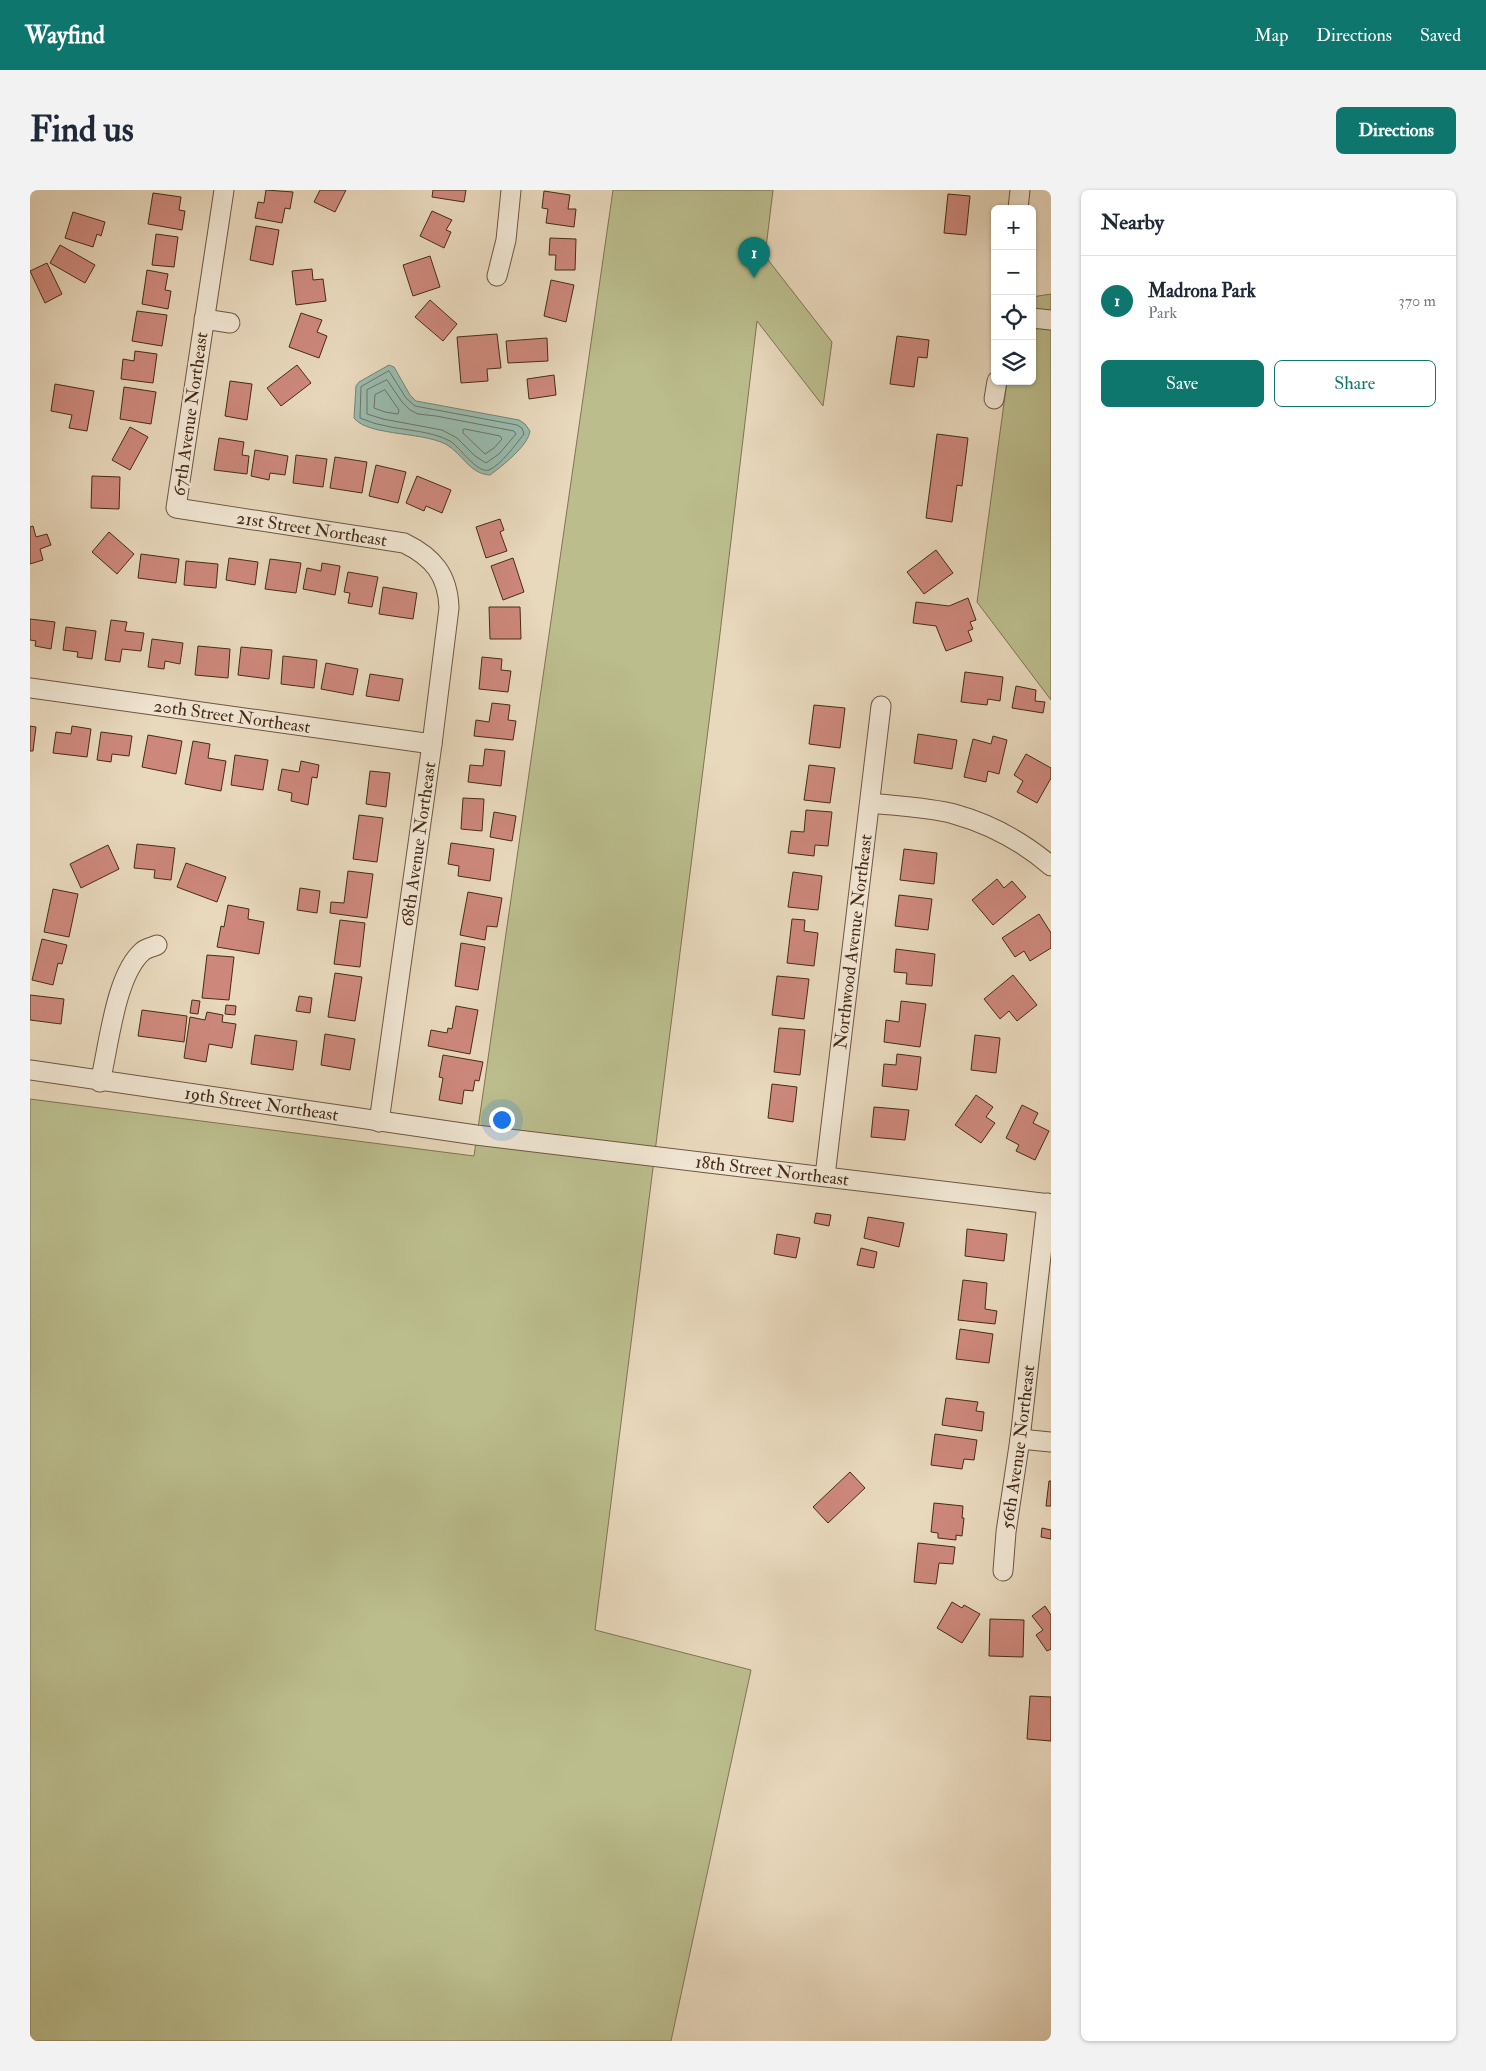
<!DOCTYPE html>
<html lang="en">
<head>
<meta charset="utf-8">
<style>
  body { margin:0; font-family:"IM FELL Double Pica",serif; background:#f2f2f3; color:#1f2937 }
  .controls { position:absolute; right:15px; top:15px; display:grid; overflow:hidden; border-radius:8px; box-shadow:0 1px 4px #0004 }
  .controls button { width:45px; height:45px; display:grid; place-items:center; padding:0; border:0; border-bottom:1px solid #e0e1e3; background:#fff; color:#1f2937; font:25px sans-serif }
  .you { position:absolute; left:471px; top:929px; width:18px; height:18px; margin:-12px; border:4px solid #fff; border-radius:50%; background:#1a73e8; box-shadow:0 0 0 8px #1a73e833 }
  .badge { display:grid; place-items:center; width:32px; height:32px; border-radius:50%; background:#0f766e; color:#fff; font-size:16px; font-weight:700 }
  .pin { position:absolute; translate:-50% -41px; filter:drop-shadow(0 1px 2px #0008) }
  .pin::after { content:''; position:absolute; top:26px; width:18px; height:15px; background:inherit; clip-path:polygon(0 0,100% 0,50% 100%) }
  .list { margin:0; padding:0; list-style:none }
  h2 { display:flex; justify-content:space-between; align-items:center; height:65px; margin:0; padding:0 20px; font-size:21px }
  h2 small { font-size:16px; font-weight:400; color:#747a83 }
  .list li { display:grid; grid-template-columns:32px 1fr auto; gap:15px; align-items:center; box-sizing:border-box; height:90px; padding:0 20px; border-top:1px solid #e0e1e3 }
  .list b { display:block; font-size:19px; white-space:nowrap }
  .list p { margin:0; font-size:16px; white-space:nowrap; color:#747a83 }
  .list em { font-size:16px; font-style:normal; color:#747a83 }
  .actions { display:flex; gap:10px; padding:15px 20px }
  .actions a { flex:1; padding:11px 0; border:1px solid #0f766e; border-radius:8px; text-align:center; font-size:18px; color:#0f766e }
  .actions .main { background:#0f766e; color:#fff }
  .icon { flex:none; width:28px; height:28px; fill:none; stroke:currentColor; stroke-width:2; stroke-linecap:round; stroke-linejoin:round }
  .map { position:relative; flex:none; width:1021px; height:1851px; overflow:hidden; border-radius:8px }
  header { display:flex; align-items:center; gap:30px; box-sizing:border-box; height:70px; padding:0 25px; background:#0f766e; color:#fff }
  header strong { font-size:24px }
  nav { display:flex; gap:28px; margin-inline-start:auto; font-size:18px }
  .intro { display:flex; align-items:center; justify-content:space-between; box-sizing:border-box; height:120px; padding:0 30px }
  h1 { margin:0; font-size:35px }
  .button { padding:12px 22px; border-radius:8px; background:#0f766e; color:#fff; font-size:18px; font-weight:700 }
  main { display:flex; gap:30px; padding:0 30px }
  aside { flex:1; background:#fff; border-radius:8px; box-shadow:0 1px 4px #0004 }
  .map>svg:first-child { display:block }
  .green { fill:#bbbd8d; stroke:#807452 }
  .water { fill:#98baad; stroke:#778171 }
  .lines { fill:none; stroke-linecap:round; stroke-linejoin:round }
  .shore { stroke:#6f7262; stroke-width:1 }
  .building { fill:#cd887b; stroke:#462b17 }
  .street-casing { stroke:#6e5640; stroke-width:21 }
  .street { stroke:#f0e6d3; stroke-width:19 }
  .labels { text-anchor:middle; stroke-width:4.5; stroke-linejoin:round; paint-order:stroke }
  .street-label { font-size:18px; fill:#462b17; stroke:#f0e6d3 }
</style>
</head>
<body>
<header>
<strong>Wayfind</strong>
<nav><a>Map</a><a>Directions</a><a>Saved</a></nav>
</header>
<div class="intro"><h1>Find us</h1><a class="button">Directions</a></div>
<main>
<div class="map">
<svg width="1021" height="1851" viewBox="0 0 1021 1851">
  <rect width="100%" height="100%" fill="#e8d8bc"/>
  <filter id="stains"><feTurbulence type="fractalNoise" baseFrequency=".004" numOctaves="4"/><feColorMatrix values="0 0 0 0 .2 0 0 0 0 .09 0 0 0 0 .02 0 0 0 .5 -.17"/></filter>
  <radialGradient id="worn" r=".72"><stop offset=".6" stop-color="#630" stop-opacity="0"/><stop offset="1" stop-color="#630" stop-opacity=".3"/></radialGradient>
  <path class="green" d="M583 0H743L735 66 802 152 793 216 727 131 689 452 565 1440 721 1480 641 1851H0V909L444 966Z
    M1021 104V510L947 412 977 191H1002V107Z"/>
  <path class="water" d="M359 175 364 177 380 205 386 211 489 230 495 234 500 241C498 256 472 276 460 285 441 284 434 267 420 257 400 241 338 247 324 228L326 196 329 192Z"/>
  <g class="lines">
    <path class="shore" d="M359 181 376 208 385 216 487 235 492 238 494 244C486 254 471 275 459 280 447 284 429 256 420 251 399 240 375 241 352 235 345 234 338 231 330 228L331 197Z
      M357 190 372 212 380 220 388 224 406 226 484 241 486 244 469 264 456 273 445 266 427 248 412 240 353 229 337 224V200Z
      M355 200 369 220 368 224 355 222 344 218 345 205Z
      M435 239 470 246 472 249 464 258 455 264 433 243V240Z"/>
  </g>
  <path class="building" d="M236 0 263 2 260 19 255 18 252 33 225 28 228 12 234 13Z
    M290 0H316L305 22 284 12Z
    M403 0H436L434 12 402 7Z
    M514 1 540 5 538 19H546L544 37 516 33 518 19 512 18Z
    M123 3 151 7 149 20 155 21 152 40 118 34Z
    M918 4 940 6 936 45 914 43Z
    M402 21 422 30 416 40 421 42 414 58 390 46Z
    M43 22 75 32 71 46 67 44 63 57 35 48Z
    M226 36 249 40 243 75 220 70Z
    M126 44 148 47 144 77 122 75Z
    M520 48 546 49 545 80H525L526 65H519Z
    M30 55 65 75 55 93 20 73Z
    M400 66 410 97 383 106 373 75Z
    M17 73 32 104 15 113 0 81Z
    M282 79 283 90 293 89 296 111 266 115 262 81Z
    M117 80 138 84 135 100 141 101 138 119 112 114Z
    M521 90 544 95 536 132 514 126Z
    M400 110 427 134 413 151 385 127Z
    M107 121 137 125 132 156 102 151Z
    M271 123 292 130 287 142 297 146 289 168 259 157Z
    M467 144 471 178 457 179 458 191 431 193 427 147Z
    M867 146 899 150 897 168 888 167 884 197 860 194Z
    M517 148 518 171 478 173 476 151Z
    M105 161 127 164 123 193 91 189 93 169 104 171Z
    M267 175 281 193 251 216 237 198Z
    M524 185 526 205 499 209 497 189Z
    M200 191 222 194 217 230 195 226Z
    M25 194 64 201 57 241 39 238 42 225 21 221Z
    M94 197 126 202 121 234 90 229Z
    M100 237 118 247 100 280 82 270Z
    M907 244 938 248 932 296 927 295 922 332 896 328Z
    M189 248 214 252 212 265 219 266 217 284 184 280Z
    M225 260 258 266 255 285 240 283 239 290 221 286Z
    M266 265 297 269 293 297 263 293Z
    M305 267 337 272 332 303 300 298Z
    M346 275 376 282 368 313 339 306Z
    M62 286 90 287 89 319 61 318Z
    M387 286 421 300 412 323 396 316 394 321 376 313Z
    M470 329 474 340 470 342 477 361 456 368 446 337Z
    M3 336 6 347 17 344 21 355 10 359 13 370 0 374V337Z
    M79 342 104 364 87 384 62 362Z
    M906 360 923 383 894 404 877 382Z
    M111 364 149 369 146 393 108 388Z
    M199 368 228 372 225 395 196 390Z
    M483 368 494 402 473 410 461 376Z
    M240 369 271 373 266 403 235 399Z
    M156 371 188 374 186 398 154 395Z
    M292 373 310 376 305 405 273 399 277 378 291 381Z
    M318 382 348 387 342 417 318 413 320 403 314 402Z
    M353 397 387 403 383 429 349 424Z
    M938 408 946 430 940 432 943 439 938 441 942 451 916 461 906 436 883 433 886 412 919 416Z
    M459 417H490L491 449H460Z
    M0 429 25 432 21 459 5 456 6 451 0 450Z
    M81 430 97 432 95 441 114 443 111 461 92 459 90 472 75 470Z
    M36 437 66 441 62 469 47 467 48 462 33 460Z
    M122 449 153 453 150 474 135 471 134 479 118 477Z
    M168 456 200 459 198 488 165 485Z
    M211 457 242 460 239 489 208 485Z
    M253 466 287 470 284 498 251 494Z
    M452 467 472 469 471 480 481 481 478 502 449 499Z
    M296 473 328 479 323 505 291 499Z
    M935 482 973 487 970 511 958 509 957 515 931 512Z
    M340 484 373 489 369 511 336 506Z
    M986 496 1006 500 1005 511 1015 512 1013 523 982 518Z
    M462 513 480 515 478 530 486 531 483 550 444 546 446 530 459 532Z
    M784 515 815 518 810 558 779 554Z
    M0 536 6 537 3 561H0Z
    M42 536 61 539 57 567 23 563 26 542 41 544Z
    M71 542 102 546 99 566 82 564 81 572 67 570Z
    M888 544 927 550 922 579 884 573Z
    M118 545 152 551 146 584 112 577Z
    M963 546 977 550 969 584 958 581 956 592 934 587 943 549 961 554Z
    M163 551 180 554 178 568 196 571 191 601 155 594Z
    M455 559 475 561 471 596 438 592 440 575 453 576Z
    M996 564 1021 578V588L1007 613 987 602 993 591 984 585Z
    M205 565 238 570 233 600 201 595Z
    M271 571 289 575 287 588 282 587 278 615 261 611 262 603 248 600 252 579 269 582Z
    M779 575 805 578 800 613 774 610Z
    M340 581 360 583 356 617 336 614Z
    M433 608 454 609 452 641 431 639Z
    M776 620 802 622 798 656 785 655 784 666 758 663 761 641 774 642Z
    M464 622 486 626 482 651 460 647Z
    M329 625 353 628 347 672 323 669Z
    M421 653 464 659 460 691 428 686 429 676 418 674Z
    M107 654 145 658 141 690 124 688 125 680 104 678Z
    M78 655 89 679 51 698 40 674Z
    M874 659 907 663 904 694 870 690Z
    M156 673 196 687 187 712 147 697Z
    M318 681 343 684 337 728 300 723 301 712 314 713Z
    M763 682 792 686 788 720 758 717Z
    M967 689 974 698 982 691 996 707 963 735 942 710Z
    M270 698 290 701 287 723 267 720Z
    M23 699 48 704 39 747 14 742Z
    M438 702 472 708 467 737 457 736 455 750 430 745Z
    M869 705 902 709 898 740 865 736Z
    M198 715 219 719 218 729 234 732 229 764 187 757 191 736 194 737Z
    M1009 724 1021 743V758L1000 771 994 761 985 767 972 748Z
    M762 729 775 730 774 741 788 743 784 776 757 773Z
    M310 730 335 733 330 777 304 774Z
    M12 749 37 755 32 774 28 773 23 795 2 790Z
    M431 753 455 757 448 800 425 796Z
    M866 759 905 764 902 796 876 794 877 783 864 782Z
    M177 765 204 767 199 810 172 808Z
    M305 783 332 787 325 831 298 827Z
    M983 785 1007 815 987 831 979 821 970 829 954 809Z
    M747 786 779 789 774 829 742 825Z
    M0 805 34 809 31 834 0 830Z
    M269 806 282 808 280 823 266 821Z
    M162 810 170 811 168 824 160 823Z
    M871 811 896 814 890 857 854 852 856 830 869 832Z
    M196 815 206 816 205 825 195 824Z
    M426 816 448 820 440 864 398 856 401 840 417 843 418 838 422 839Z
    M112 820 157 826 154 852 108 846Z
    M177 822 193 825 192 832 206 834 202 858 179 854 176 872 154 868 160 827 175 830Z
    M749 838 775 840 770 885 744 882Z
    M295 844 325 849 320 880 291 875Z
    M225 845 267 851 263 880 221 874Z
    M945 845 970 848 966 883 941 880Z
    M867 864 891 867 887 900 852 896 854 874 866 875Z
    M413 865 453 872 449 891 445 890 443 901 434 900 432 914 409 910 413 888 409 887Z
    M742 894 767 897 763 932 738 928Z
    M946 905 963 917 956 927 965 933 951 953 925 935Z
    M992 915 1008 923 1003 933 1019 941 1005 970 986 961 989 955 976 948Z
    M844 917 879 920 875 950 841 947Z
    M786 1023 801 1025 799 1036 784 1033Z
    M838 1027 874 1033 869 1057 834 1048Z
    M937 1039 977 1044 974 1071 935 1066Z
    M747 1044 770 1048 766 1068 744 1064Z
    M831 1058 847 1062 844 1078 827 1075Z
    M933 1090 957 1093 955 1119 967 1121 965 1134 928 1130Z
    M930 1139 963 1144 959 1173 926 1169Z
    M916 1208 948 1212 946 1221 954 1222 952 1241 912 1235Z
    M905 1244 947 1250 944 1270 934 1269 932 1279 901 1275Z
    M820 1282 835 1298 798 1333 783 1317Z
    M1019 1291H1021V1316H1016Z
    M904 1313 933 1316 932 1328H934L932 1346 926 1345V1350L908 1348V1343L901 1342Z
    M1012 1338 1021 1340V1349L1011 1347Z
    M888 1353 925 1357 923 1374 909 1373 906 1394 884 1392Z
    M922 1412 932 1418 934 1415 950 1424 932 1453 907 1438Z
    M1015 1416 1021 1425V1459L1017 1461 1006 1445 1013 1440 1002 1426Z
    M960 1429 994 1430 993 1467 959 1466Z
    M1000 1506 1021 1507V1551L997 1549Z"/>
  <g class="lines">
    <defs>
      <g id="street">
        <path id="s1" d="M194 0 146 318 374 353C403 367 418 385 419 418L402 554 349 932"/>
        <path d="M988 19 990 0"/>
        <path d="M467 86 476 50 481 0"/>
        <path d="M1002 128 1021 130"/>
        <path d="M174 129 200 133"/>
        <path d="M964 209 967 191"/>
        <path id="s2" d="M0 498 402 554"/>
        <path d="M840 613C867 616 898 617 924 624 960 634 993 652 1021 676"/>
        <path id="s3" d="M0 880 446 945 1021 1014"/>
        <path d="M70 892C79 856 85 785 113 761 117 758 123 757 127 755"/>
        <path id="s4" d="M795 986 851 516"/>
        <path d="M990 1249 1021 1252"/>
        <path id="s5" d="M973 1381 976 1342 990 1249 1017 1013"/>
      </g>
    </defs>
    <use href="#street" class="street-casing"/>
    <use href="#street" class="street"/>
  </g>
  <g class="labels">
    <g class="street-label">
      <text transform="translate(160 224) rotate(-82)" y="6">67th Avenue Northeast</text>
      <text dy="6" stroke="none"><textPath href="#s1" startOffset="459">21st Street Northeast</textPath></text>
      <text dy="6" stroke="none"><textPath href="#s2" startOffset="204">20th Street Northeast</textPath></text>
      <text transform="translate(388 654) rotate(-82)" y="6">68th Avenue Northeast</text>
      <text dy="6" stroke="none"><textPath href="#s4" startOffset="236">Northwood Avenue Northeast</textPath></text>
      <text dy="6" stroke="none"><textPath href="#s3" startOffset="234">19th Street Northeast</textPath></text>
      <text dy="6" stroke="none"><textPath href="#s3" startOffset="749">18th Street Northeast</textPath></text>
      <text dy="6" stroke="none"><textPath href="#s5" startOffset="125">56th Avenue Northeast</textPath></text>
    </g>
  </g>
  <rect width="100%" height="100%" filter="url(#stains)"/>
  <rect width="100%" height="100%" fill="url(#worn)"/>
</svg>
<div class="controls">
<button>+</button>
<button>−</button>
<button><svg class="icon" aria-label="locate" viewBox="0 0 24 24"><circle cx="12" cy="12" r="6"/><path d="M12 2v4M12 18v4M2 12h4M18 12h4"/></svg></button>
<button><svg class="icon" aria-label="layers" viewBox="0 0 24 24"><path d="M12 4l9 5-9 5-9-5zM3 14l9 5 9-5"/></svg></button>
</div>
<div class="you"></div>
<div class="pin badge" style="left:724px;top:88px">1</div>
</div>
<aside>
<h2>Nearby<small></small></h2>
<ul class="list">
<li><span class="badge">1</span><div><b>Madrona Park</b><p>Park</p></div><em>370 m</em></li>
</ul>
<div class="actions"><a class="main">Save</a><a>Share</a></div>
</aside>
</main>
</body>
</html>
